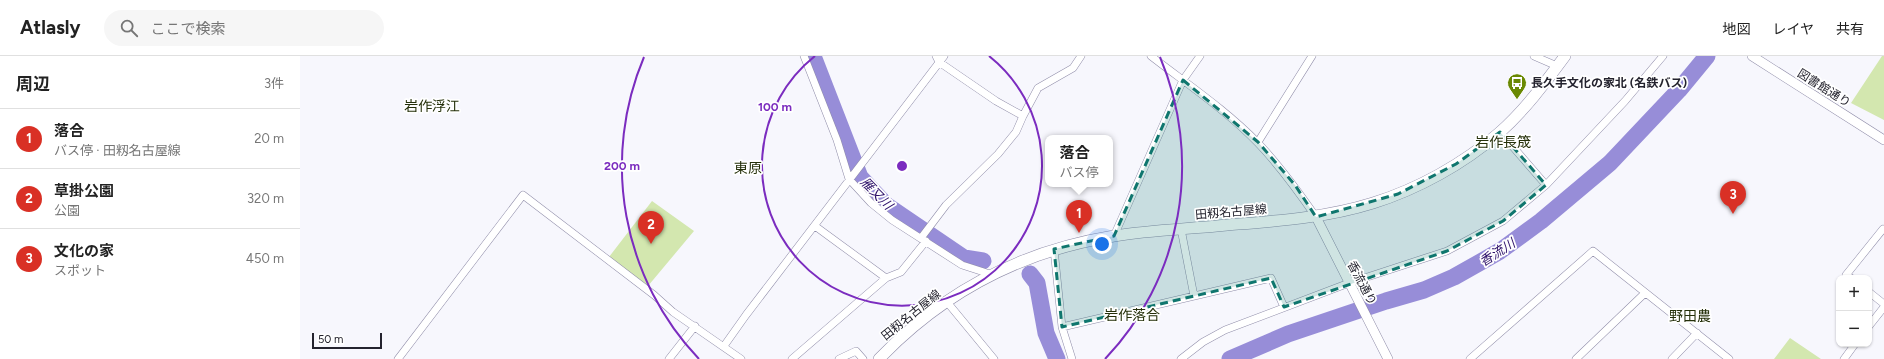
<!DOCTYPE html>
<html lang="ja">
<head>
<meta charset="utf-8">
<style>
  body { margin:0; font-family:Figtree,"Noto Sans JP",sans-serif; background:#f6f6f6; color:#222 }
  .controls { position:absolute; right:12px; bottom:12px; display:grid; overflow:hidden; border-radius:8px; box-shadow:0 1px 3px #0004 }
  .controls button { width:36px; height:36px; display:grid; place-items:center; padding:0; border:0; border-bottom:1px solid #e0e0e0; background:#fff; color:#222; font:20px sans-serif }
  .scale { position:absolute; left:12px; bottom:10px; width:70px; box-sizing:border-box; padding-left:4px; border:2px solid #24232e; border-top:0; font-size:11px; line-height:14px; white-space:nowrap; color:#24232e; -webkit-text-stroke:3px #fff; paint-order:stroke }
  .you { position:absolute; left:802px; top:188px; width:14px; height:14px; margin:-10px; border:3px solid #fff; border-radius:50%; background:#1a73e8; box-shadow:0 0 0 6px #1a73e833 }
  .badge { display:grid; place-items:center; width:26px; height:26px; border-radius:50%; background:#d93025; color:#fff; font-size:13px; font-weight:700 }
  .pin { position:absolute; translate:-50% -33px; filter:drop-shadow(0 1px 2px #0008) }
  .pin::after { content:''; position:absolute; top:21px; width:14px; height:12px; background:inherit; clip-path:polygon(0 0,100% 0,50% 100%) }
  .popup { position:absolute; left:745px; top:79px; width:68px; height:52px; box-sizing:border-box; display:grid; place-content:center; border-radius:8px; background:#fff; filter:drop-shadow(0 1px 3px #0005); font-size:13px; white-space:nowrap; color:#767676 }
  .popup b { font-size:15px; color:#222 }
  .popup::after { content:''; position:absolute; left:50%; top:100%; margin-left:-8px; border:8px solid transparent; border-top-color:#fff }
  .list { margin:0; padding:0; list-style:none }
  h2 { display:flex; justify-content:space-between; align-items:center; height:52px; margin:0; padding:0 16px; font-size:17px }
  h2 small { font-size:13px; font-weight:400; color:#767676 }
  .list li { display:grid; grid-template-columns:26px 1fr auto; gap:12px; align-items:center; box-sizing:border-box; height:60px; padding:0 16px; border-top:1px solid #e0e0e0 }
  .list b { display:block; font-size:15px; white-space:nowrap }
  .list p { margin:0; font-size:13px; white-space:nowrap; color:#767676 }
  .list em { font-size:13px; font-style:normal; color:#767676 }
  .icon { flex:none; width:22px; height:22px; fill:none; stroke:currentColor; stroke-width:2; stroke-linecap:round; stroke-linejoin:round }
  .map { position:relative; flex:none; width:1584px; height:303px; overflow:hidden }
  header { display:flex; align-items:center; gap:24px; box-sizing:border-box; height:56px; padding:0 20px; background:#fff; border-bottom:1px solid #e0e0e0 }
  header strong { font-size:19px }
  nav { display:flex; gap:22px; margin-inline-start:auto; font-size:14px }
  .search { width:280px; height:36px; background:#f6f6f6; display:flex; align-items:center; gap:10px; box-sizing:border-box; padding:0 14px; border-radius:22px; color:#767676; font-size:15px }
  main { display:flex }
  aside { flex:1; background:#fff }
  .map>svg:first-child { display:block }
  .green { fill:#d3e7af }
  .lines { fill:none; stroke-linecap:round; stroke-linejoin:round }
  .river { stroke:#978dd8; stroke-width:17 }
  .minor-casing { stroke:#908da9; stroke-width:8 }
  .tertiary-casing { stroke:#908da9; stroke-width:10 }
  .secondary-casing { stroke:#908da9; stroke-width:12 }
  .minor { stroke:#fff; stroke-width:7 }
  .tertiary { stroke:#fff; stroke-width:9 }
  .secondary { stroke:#fff; stroke-width:11 }
  .marked { fill:#0f766e; fill-opacity:0.2; stroke:#0f766e; stroke-width:3; stroke-dasharray:8 5; stroke-linejoin:round }
  .ring { fill:none; stroke:#7b2cbf; stroke-width:2 }
  .labels { text-anchor:middle; stroke-width:3.5; stroke-linejoin:round; paint-order:stroke }
  .poi-label { font-size:12px; font-weight:bold; fill:#24232e; stroke:#fff; text-anchor:start }
  .street-label { font-size:12px; fill:#24232e; stroke:#fff }
  .water-label { font-size:13px; font-style:italic; fill:#2d1069; stroke:#fff }
  .quarter-label { font-size:14px; fill:#25300a; stroke:#fff }
  .centre { fill:#7b2cbf; stroke:#fff; stroke-width:2 }
  .ring-label { font-size:12px; text-anchor:middle; font-weight:bold; fill:#7b2cbf; stroke:#fff; stroke-width:3.5; stroke-linejoin:round; paint-order:stroke }
</style>
</head>
<body>
<header>
<strong>Atlasly</strong>
<div class="search"><svg class="icon" aria-label="search" viewBox="0 0 24 24"><circle cx="10" cy="10" r="6"/><path d="M15 15l6 6"/></svg>ここで検索</div>
<nav><a>地図</a><a>レイヤ</a><a>共有</a></nav>
</header>
<main>
<aside>
<h2>周辺<small>3件</small></h2>
<ul class="list">
<li><span class="badge">1</span><div><b>落合</b><p>バス停 · 田籾名古屋線</p></div><em>20 m</em></li>
<li><span class="badge">2</span><div><b>草掛公園</b><p>公園</p></div><em>320 m</em></li>
<li><span class="badge">3</span><div><b>文化の家</b><p>スポット</p></div><em>450 m</em></li>
</ul>
</aside>
<div class="map">
<svg width="1584" height="303" viewBox="0 0 1584 303">
  <rect width="100%" height="100%" fill="#f7f7fd"/>
  <path class="green" d="M1582 0H1584V64L1551 47Z
    M352 145 394 175 348 230 309 201Z
    M1490 282 1521 303H1474Z"/>
  <g class="lines">
    <path class="river" d="M513 0 560 121 586 149 664 202 683 205
      M730 218 737 227 746 277 757 303
      M930 303 988 278 1086 245 1124 234 1154 221 1200 195 1241 165 1310 107 1379 34 1407 0"/>
    <defs>
      <path id="minor" d="M504 0 537 84 549 123 571 147 592 164 662 209 690 218
        M636 0 639 6 696 45 723 60
        M851 0C887 28 926 54 958 87 980 110 998 135 1016 161
        M1234 0 1257 10
        M1200 76 1246 129
        M958 86 1012 0
        M515 170 586 222
        M881 173 894 240
        M814 180 883 24 900 0
        M621 182 646 149 698 98 716 76 723 60 738 32 773 12 781 0
        M754 193 762 271 772 303
        M1551 222 1546 219 1583 173 1584 174
        M1569 236 1584 248
        M647 246 694 303
        M1569 270 1584 251
        M762 271 971 222 984 251
        M424 290 446 259 644 0
        M98 303 223 139 354 239 373 256 441 303
        M369 303 395 270
        M492 303 586 222 601 216 626 185
        M539 303 556 295 563 303
        M881 303 903 286 925 274 1049 227 1147 195 1203 165 1246 129 1325 45 1363 0
        M1170 303 1293 195 1429 303
        M1276 303 1345 237
        M1372 303 1397 277
        M1544 303 1555 288"/>
      <path id="tertiary" d="M1452 0 1584 84
        M1016 161 1088 303"/>
      <path id="secondary" d="M579 303C644 235 721 195 814 180 851 174 889 173 927 169 976 165 1025 162 1073 147 1118 133 1163 108 1199 77 1224 55 1245 27 1265 0"/>
    </defs>
    <use href="#minor" class="minor-casing"/>
    <use href="#tertiary" class="tertiary-casing"/>
    <use href="#secondary" class="secondary-casing"/>
    <use href="#minor" class="minor"/>
    <use href="#tertiary" class="tertiary"/>
    <use href="#secondary" class="secondary"/>
  </g>
  <path class="marked" d="M883 24 958 86 995 129 1016 161 1098 138 1156 108 1200 76 1246 129 1203 165 1147 195 984 251 971 222 762 271 754 193 814 180Z"/>
  <g class="ring">
    <path d="M689 0A140 140 0 1 1 515 0"/>
    <path d="M399 303A280 280 0 0 1 344 1M860 1A280 280 0 0 1 805 303"/>
  </g>
  <defs>
    <symbol id="bus-pin" viewBox="-11 -11 22 30"><path d="M0 17L-7.5 6A9.5 9.5 0 1 1 7.5 6Z" fill="#698802" stroke="#fff"/><path d="M-5-6H5V4H4V6H2V4H-2V6H-4V4H-5ZM-3.5-4V0h7V-4ZM-3.5 1.2v1.5H-2V1.2ZM2 1.2v1.5H3.5V1.2Z" fill="#fff"/></symbol>
  </defs>
  <g fill-rule="evenodd">
    <use href="#bus-pin" x="1206" y="16" width="22" height="30"/>
  </g>
  <g class="labels">
    <g class="poi-label">
      <text x="1231" y="31">長久手文化の家北 (名鉄バス)</text>
    </g>
    <g class="street-label">
      <text transform="translate(1524 32) rotate(32)" y="4">図書館通り</text>
      <text transform="translate(931 156) rotate(-5)" y="4">田籾名古屋線</text>
      <text transform="translate(1062 227) rotate(62)" y="4">香流通り</text>
      <text transform="translate(611 259) rotate(-39)" y="4">田籾名古屋線</text>
    </g>
    <g class="water-label">
      <text transform="translate(577 137) rotate(45)" y="5">雁又川</text>
      <text transform="translate(1197 196) rotate(-33)" y="5">香流川</text>
    </g>
    <g class="quarter-label">
      <text x="132" y="55">岩作浮江</text>
      <text x="1203" y="91">岩作長筬</text>
      <text x="448" y="117">東原</text>
      <text x="832" y="264">岩作落合</text>
      <text x="1390" y="265">野田農</text>
    </g>
  </g>
  <circle cx="602" cy="110" r="6" class="centre"/>
  <g class="ring-label">
    <text x="475" y="55">100 m</text>
    <text x="322" y="114">200 m</text>
  </g>
</svg>
<div class="controls">
<button>+</button>
<button>−</button>
</div>
<div class="scale">50 m</div>
<div class="you"></div>
<div class="pin badge" style="left:779px;top:177px">1</div>
<div class="popup"><b>落合</b>バス停</div>
<div class="pin badge" style="left:351px;top:188px">2</div>
<div class="pin badge" style="left:1433px;top:158px">3</div>
</div>
</main>
</body>
</html>
